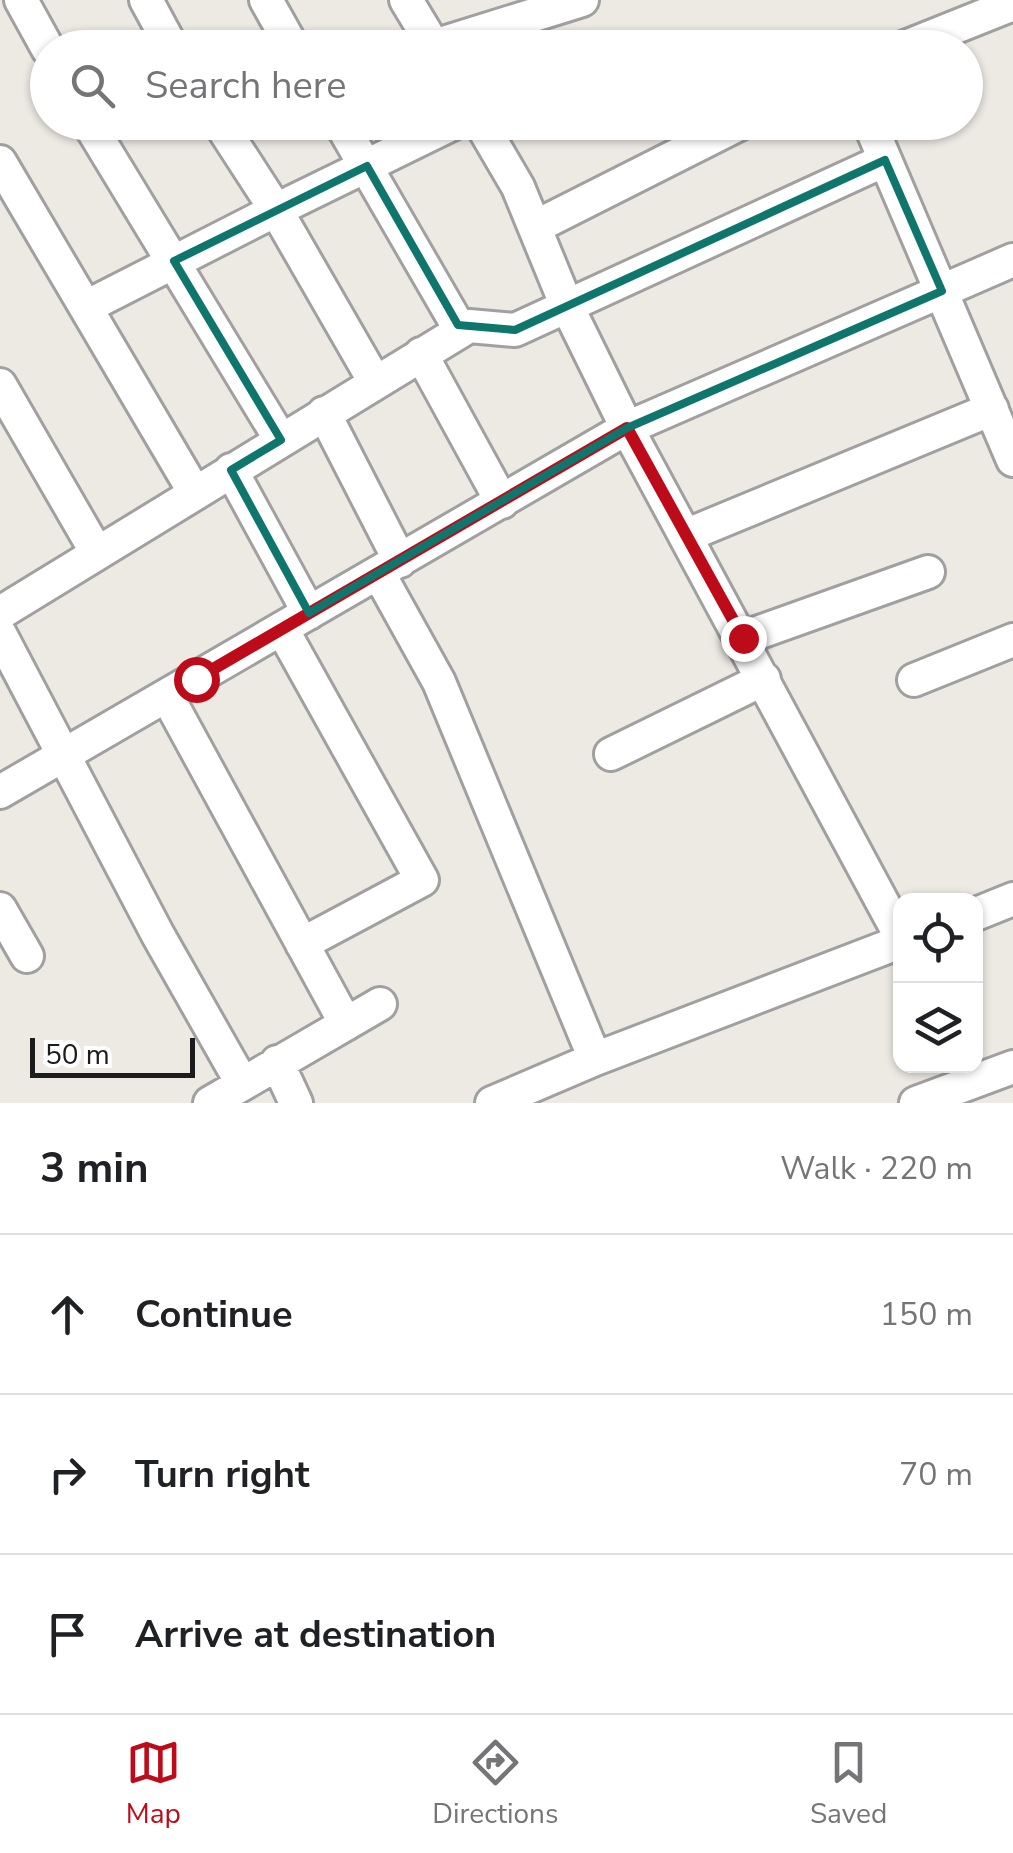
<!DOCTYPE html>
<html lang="en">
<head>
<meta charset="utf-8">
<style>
  body { margin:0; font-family:"Nunito Sans",sans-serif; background:#f6f6f6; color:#202124 }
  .controls { position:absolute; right:30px; bottom:30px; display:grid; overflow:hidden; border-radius:20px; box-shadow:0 2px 8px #0004 }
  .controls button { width:90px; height:90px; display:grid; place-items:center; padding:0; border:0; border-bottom:2px solid #e0e0e0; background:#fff; color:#202124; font:50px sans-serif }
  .scale { position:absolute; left:30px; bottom:25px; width:165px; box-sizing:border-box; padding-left:10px; border:5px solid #1c1c1c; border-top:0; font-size:28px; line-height:35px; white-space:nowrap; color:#1c1c1c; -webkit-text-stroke:8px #fff; paint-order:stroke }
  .stop { position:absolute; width:30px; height:30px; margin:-22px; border:8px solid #be0b1a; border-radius:50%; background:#fff }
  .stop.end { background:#be0b1a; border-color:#fff; box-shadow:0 2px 10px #0008 }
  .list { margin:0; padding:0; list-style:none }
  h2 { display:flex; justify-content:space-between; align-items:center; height:130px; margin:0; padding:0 40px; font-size:42px }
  h2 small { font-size:32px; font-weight:400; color:#757577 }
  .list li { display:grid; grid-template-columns:65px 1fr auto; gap:30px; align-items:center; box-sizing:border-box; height:160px; padding:0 40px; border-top:2px solid #e0e0e0 }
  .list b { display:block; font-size:38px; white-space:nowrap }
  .list em { font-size:32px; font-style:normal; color:#757577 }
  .icon { flex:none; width:55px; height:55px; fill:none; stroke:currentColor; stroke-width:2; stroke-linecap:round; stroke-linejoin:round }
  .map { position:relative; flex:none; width:1013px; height:1103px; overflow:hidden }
  .search { position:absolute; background:#fff; box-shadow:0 2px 8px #0004; left:30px; right:30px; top:30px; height:110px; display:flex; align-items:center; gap:25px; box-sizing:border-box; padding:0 35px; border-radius:55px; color:#757577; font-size:38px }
  .sheet { height:610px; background:#fff }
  nav { display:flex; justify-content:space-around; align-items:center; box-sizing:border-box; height:140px; border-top:2px solid #e0e0e0; background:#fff; font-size:28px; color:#757577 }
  nav a { display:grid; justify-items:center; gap:5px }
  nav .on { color:#be0b1a }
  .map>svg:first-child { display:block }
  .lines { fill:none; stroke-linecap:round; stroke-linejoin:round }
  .minor-casing { stroke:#a0a0a0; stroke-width:38 }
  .minor { stroke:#fff; stroke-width:32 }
  .route { stroke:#be0b1a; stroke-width:12 }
  .marked { fill:none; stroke:#0f766e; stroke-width:8; stroke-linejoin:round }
</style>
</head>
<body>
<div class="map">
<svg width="1013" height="1103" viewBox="0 0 1013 1103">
  <rect width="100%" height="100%" fill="#ede9e3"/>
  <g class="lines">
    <defs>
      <path id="minor" d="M21 0 48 49
        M146 0 172 48
        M266 0 293 48
        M406 0 435 48
        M434 46 582 0
        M903 48 1013 4
        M88 122 281 440
        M219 122 276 210 375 382
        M340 122 461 331
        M480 122 518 187 566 304 627 428 900 935
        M869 122 1013 460
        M0 162 195 493
        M535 227 743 122
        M86 307 276 210 456 122
        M421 354 502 502
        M0 385 97 553
        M324 413 400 561
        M231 470 309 613
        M685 536 992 409
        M379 574 439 682 595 1059 492 1103
        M0 613 469 326 515 330 885 160
        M282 629 422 880 302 944
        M0 634 158 935 242 1083
        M743 638 928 572
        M914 680 1013 640
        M167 696 346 1024
        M611 754 764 679
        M0 792 627 428 1013 260
        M0 909 27 956
        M976 914 1013 899
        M595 1059 900 942
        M277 1062 296 1103
        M210 1103 380 1004
        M916 1103 1013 1067"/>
    </defs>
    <use href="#minor" class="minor-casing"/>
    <use href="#minor" class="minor"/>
  </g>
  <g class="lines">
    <path class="route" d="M196 679 627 428 743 638"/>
  </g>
  <path class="marked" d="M885 160 942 291 627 428 309 613 231 470 281 440 174 261 367 166 458 325 515 330Z"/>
</svg>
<div class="controls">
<button><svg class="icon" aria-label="locate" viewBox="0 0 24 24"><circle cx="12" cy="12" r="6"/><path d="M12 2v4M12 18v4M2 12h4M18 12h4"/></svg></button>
<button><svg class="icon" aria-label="layers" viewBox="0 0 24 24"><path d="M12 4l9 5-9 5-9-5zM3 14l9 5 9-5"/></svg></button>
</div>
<div class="scale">50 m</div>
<div class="stop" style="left:196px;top:679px"></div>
<div class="stop end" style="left:743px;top:638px"></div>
<div class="search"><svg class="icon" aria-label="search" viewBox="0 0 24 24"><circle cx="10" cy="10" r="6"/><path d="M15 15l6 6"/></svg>Search here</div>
</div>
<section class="sheet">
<h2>3 min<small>Walk · 220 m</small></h2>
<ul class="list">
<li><svg class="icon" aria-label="ahead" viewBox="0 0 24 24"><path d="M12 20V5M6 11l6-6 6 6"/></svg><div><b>Continue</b></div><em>150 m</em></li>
<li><svg class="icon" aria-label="right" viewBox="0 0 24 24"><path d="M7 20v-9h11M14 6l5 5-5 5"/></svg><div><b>Turn right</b></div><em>70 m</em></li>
<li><svg class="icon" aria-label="arrive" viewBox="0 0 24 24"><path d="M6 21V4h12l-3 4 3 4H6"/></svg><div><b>Arrive at destination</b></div></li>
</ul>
</section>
<nav>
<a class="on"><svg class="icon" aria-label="map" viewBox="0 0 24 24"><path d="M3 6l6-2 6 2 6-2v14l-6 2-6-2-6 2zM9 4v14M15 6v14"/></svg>Map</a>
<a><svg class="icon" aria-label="directions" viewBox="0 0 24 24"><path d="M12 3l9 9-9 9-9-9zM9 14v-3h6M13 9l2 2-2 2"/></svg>Directions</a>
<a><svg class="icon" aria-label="saved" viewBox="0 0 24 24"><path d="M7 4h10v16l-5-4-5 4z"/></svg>Saved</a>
</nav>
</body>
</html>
